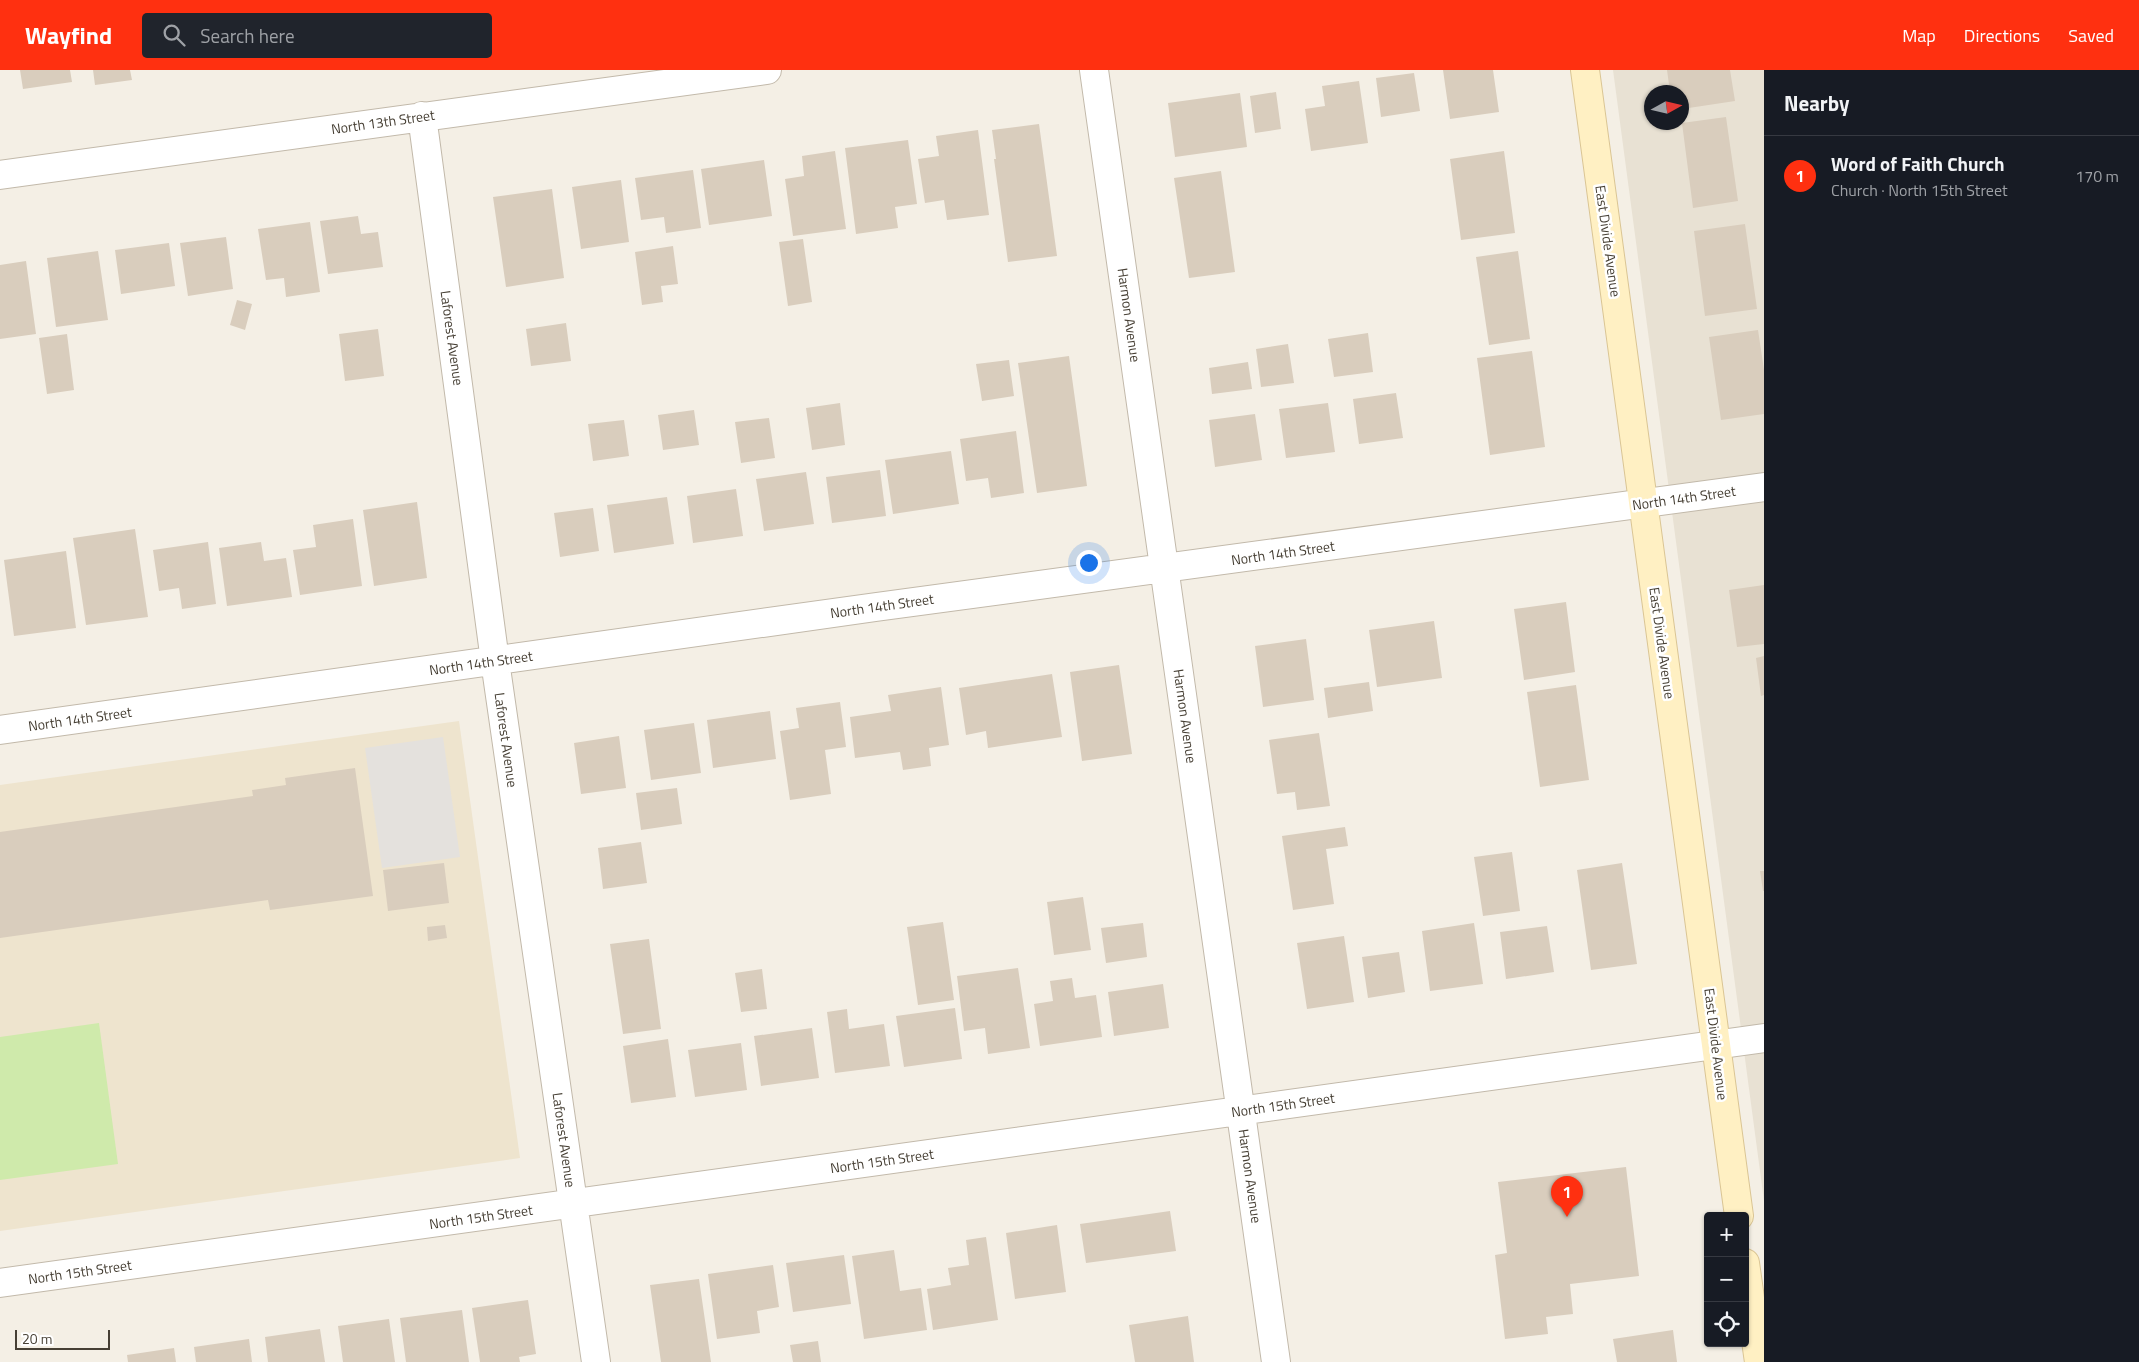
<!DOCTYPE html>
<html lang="en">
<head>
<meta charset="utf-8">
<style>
  body { margin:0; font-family:"Titillium Web",sans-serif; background:#20242c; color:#f1f3f6 }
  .controls { position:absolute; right:15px; bottom:15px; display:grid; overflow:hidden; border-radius:5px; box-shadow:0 1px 4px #0004 }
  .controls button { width:45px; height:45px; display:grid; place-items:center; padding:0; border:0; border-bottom:1px solid #363941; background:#171b24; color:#f1f3f6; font:25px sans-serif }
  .compass { position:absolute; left:1644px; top:15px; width:45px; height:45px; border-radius:50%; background:#171b24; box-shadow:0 1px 4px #0004; rotate:82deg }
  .scale { position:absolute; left:15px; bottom:12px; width:95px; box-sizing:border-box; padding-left:5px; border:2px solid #463f34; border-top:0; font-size:14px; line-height:18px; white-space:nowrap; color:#463f34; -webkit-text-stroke:4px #fff; paint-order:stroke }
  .you { position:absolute; left:1088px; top:492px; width:18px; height:18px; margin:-12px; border:4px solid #fff; border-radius:50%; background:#1a73e8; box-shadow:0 0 0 8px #1a73e833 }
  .badge { display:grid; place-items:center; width:32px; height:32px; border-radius:50%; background:#ff3010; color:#fff; font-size:16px; font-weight:700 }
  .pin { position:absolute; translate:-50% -41px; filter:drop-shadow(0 1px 2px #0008) }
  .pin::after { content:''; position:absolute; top:26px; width:18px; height:15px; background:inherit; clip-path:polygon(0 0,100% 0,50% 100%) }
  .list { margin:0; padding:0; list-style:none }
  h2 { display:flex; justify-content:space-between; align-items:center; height:65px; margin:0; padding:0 20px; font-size:21px }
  h2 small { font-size:16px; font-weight:400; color:#9ea1a6 }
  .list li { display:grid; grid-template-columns:32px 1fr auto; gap:15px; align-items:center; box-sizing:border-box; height:80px; padding:0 20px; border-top:1px solid #363941 }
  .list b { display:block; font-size:19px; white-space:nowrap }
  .list p { margin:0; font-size:16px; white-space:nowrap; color:#9ea1a6 }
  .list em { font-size:16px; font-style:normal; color:#9ea1a6 }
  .icon { flex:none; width:28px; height:28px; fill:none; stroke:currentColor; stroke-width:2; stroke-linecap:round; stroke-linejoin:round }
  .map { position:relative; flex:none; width:1764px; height:1292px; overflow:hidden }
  header { display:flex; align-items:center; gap:30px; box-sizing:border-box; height:70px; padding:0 25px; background:#ff3010; color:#fff }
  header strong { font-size:24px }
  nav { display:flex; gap:28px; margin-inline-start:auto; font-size:18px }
  .search { width:350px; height:45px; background:#20242c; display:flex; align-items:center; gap:12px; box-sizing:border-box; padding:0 18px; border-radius:5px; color:#9ea1a6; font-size:19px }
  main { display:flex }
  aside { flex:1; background:#171b24 }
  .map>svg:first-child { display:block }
  .residential { fill:#e8e1d3; fill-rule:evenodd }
  .education { fill:#eee4ce }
  .green { fill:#cfeaab }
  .parking { fill:#e4e1dd }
  .building { fill:#d9cdbd }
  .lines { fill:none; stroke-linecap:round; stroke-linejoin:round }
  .street-casing { stroke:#c2b9aa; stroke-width:30 }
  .secondary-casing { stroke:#dac594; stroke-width:30 }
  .street { stroke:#fff; stroke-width:28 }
  .secondary { stroke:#fff0c3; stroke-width:28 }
  .labels { text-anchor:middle; stroke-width:5; stroke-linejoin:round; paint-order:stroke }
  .street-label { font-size:14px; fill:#463f34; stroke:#fff }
</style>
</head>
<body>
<header>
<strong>Wayfind</strong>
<div class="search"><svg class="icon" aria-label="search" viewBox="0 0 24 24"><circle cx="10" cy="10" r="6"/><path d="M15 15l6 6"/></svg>Search here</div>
<nav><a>Map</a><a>Directions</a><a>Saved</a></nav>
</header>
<main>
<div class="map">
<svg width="1764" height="1292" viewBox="0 0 1764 1292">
  <rect width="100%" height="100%" fill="#f4efe5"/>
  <path class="residential" d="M1613 0H1764V1131ZM1652 22H1682V52H1652Z"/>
  <path class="education" d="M459 651 520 1088 0 1161V715Z"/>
  <path class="green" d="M99 953 118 1094 0 1110V967Z"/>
  <path class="parking" d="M443 667 460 787 382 798 365 678Z"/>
  <path class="building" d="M20 0H70L72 12 23 19Z
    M93 0H130L132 10 95 15Z
    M1443 0H1493L1499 42 1450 49Z
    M1667 0H1730L1735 31 1682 39V22H1670Z
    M1414 3 1420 41 1381 47 1376 8Z
    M1359 11 1368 73 1311 81 1305 39 1325 36 1322 16Z
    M1276 22 1281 59 1255 63 1250 26Z
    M1240 23 1247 77 1175 87 1168 33Z
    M1726 47 1738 131 1693 138 1682 53Z
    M1039 54 1057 186 1008 192 994 89H996L992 60Z
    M978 60 989 145 947 150 944 130 925 133 918 89 939 86 936 66Z
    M908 70 917 134 895 137 898 158 856 164 845 78Z
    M835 81 846 159 793 166 785 109 804 106 802 86Z
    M1504 81 1515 163 1461 170 1450 89Z
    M764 90 772 146 709 155 701 99Z
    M693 100 701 158 666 163 664 147 641 150 635 108Z
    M1221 101 1235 202 1189 208 1174 108Z
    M621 110 629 172 581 179 572 117Z
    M552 119 564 208 506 217 493 127Z
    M358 146 361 164 378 162 383 197 328 204 320 151Z
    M310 152 320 222 286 227 284 208 266 210 258 159Z
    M1745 154 1757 239 1705 246 1694 161Z
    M226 167 233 219 188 226 180 173Z
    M803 169 812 232 788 236 779 172Z
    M169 173 175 216 121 224 115 180Z
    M673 176 678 214 661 216 663 232 642 235 635 182Z
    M98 181 108 250 56 257 47 188Z
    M1518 181 1530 269 1489 275 1476 187Z
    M26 191 36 264 0 269V195Z
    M237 230 252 234 245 260 230 255Z
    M566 253 571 291 531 296 526 259Z
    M378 259 384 306 345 311 339 264Z
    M1758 260 1764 300V344L1721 350 1709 267Z
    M1368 263 1373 302 1334 307 1328 269Z
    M67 264 74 320 47 324 39 268Z
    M1288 274 1294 313 1261 317 1256 279Z
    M1532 281 1545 377 1490 385 1477 288Z
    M1069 286 1087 416 1037 423 1018 293Z
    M1009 290 1014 326 982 331 976 294Z
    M1248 292 1252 319 1212 324 1209 298Z
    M1396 323 1403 368 1359 374 1353 329Z
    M840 333 845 375 812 380 806 338Z
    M1328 333 1335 382 1286 388 1279 339Z
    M694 340 699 375 663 380 658 345Z
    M1255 344 1262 390 1215 397 1209 350Z
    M769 348 775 388 741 393 735 352Z
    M624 350 629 386 593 391 588 354Z
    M1016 361 1024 423 991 428 988 408 966 411 960 369Z
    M951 381 959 434 893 444 885 390Z
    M880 400 886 446 832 453 826 407Z
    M806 402 814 454 764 461 756 409Z
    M736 419 743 466 693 473 687 426Z
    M667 427 674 474 614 483 607 435Z
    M417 432 427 508 374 516 363 440Z
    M593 438 599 481 560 487 554 443Z
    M353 449 362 516 300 525 293 480 316 477 313 455Z
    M135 459 148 547 86 555 73 468Z
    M208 472 216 534 182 539 179 518 159 521 153 480Z
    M261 472 264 491 286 488 292 527 227 536 219 478Z
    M66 481 76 558 14 566 4 490Z
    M1764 515V574L1737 577 1729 520Z
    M1566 532 1575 602 1524 610 1514 539Z
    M1434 551 1442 608 1377 617 1369 560Z
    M1306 569 1314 630 1263 637 1255 576Z
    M1764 586V625L1761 626 1756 588Z
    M1119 595 1132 684 1082 691 1070 602Z
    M1052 604 1062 667 988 678 986 661 966 665 959 618Z
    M1369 612 1373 641 1328 648 1324 618Z
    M1576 615 1589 710 1540 717 1527 622Z
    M941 617 949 675 929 678 931 696 903 700 900 682 855 688 850 647 891 641 888 625Z
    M840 632 846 677 825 680 831 724 790 730 780 661 799 658 796 638Z
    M770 641 776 689 713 698 707 650Z
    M694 653 701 703 651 710 644 660Z
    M1319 663 1330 736 1297 740 1295 722 1277 724 1269 670Z
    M619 666 626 718 581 724 574 673Z
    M355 698 373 826 270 840 268 830 0 868V762L253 726 252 720 286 715 285 708Z
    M677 718 682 754 641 760 636 723Z
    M1345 757 1348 776 1326 779 1334 834 1293 840 1282 766Z
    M641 772 647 813 603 819 598 778Z
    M1512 782 1520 841 1483 846 1474 787Z
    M444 793 449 833 388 841 383 800Z
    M1622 793 1637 894 1591 900 1577 800Z
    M1760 801H1764V821H1763Z
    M1083 827 1091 880 1054 885 1047 832Z
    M943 852 954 930 918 935 907 857Z
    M1143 853 1147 887 1106 893 1101 858Z
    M1474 853 1483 914 1430 921 1422 861Z
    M445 855 447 868 428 871 427 857Z
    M1547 856 1554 902 1506 909 1500 862Z
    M1344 866 1354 932 1307 939 1297 873Z
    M649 869 661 959 623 964 610 874Z
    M1399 882 1405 922 1368 928 1362 887Z
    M1018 898 1030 978 988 984 985 958 964 961 957 906Z
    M762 899 767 939 741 942 735 903Z
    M1072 908 1075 928 1096 925 1102 967 1040 976 1034 934 1053 931 1050 911Z
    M1163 914 1169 958 1114 966 1108 922Z
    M955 938 962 989 904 997 896 946Z
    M847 939 849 959 884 954 890 996 835 1003 827 942Z
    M812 958 819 1008 761 1016 754 966Z
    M668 969 676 1027 631 1033 623 976Z
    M741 973 747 1020 695 1027 688 980Z
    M1626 1097 1639 1206 1570 1214 1573 1244 1546 1247 1548 1264 1505 1269 1495 1185 1507 1183 1498 1112Z
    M1170 1141 1176 1181 1086 1193 1080 1154Z
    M1057 1155 1066 1222 1015 1229 1006 1163Z
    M986 1167 998 1250 933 1260 927 1219 951 1215 948 1198 969 1195 966 1170Z
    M894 1180 900 1221 921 1218 927 1260 864 1269 852 1186Z
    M844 1185 851 1234 793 1242 786 1193Z
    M773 1195 779 1237 757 1241 760 1263 717 1269 708 1204Z
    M699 1209 711 1292H661L650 1215Z
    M528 1230 536 1284 519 1287 520 1292H480L472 1238Z
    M462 1240 469 1292H406L400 1248Z
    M1188 1246 1194 1292H1135L1129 1255Z
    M389 1249 395 1292H343L338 1256Z
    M320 1259 325 1292H268L265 1267Z
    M1673 1260 1677 1292H1617L1613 1269Z
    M249 1269 252 1292H196L194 1277Z
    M818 1271 821 1292H793L790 1275Z
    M174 1278 176 1292H128L127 1285Z"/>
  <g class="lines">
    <defs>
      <path id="street" d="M1094 0 1276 1292
        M422 46 495 591 596 1292
        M0 105 767 0
        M0 660 876 537 1764 417
        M0 1213 1764 968"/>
      <path id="secondary" d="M1585 0 1739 1146
        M1745 1193 1759 1292"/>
    </defs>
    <use href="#street" class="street-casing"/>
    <use href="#secondary" class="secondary-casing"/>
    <use href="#street" class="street"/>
    <use href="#secondary" class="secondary"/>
  </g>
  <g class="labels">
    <g class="street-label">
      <text transform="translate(383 52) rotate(-8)" y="5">North 13th Street</text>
      <text transform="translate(1608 171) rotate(82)" y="5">East Divide Avenue</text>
      <text transform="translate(1129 245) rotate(82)" y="5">Harmon Avenue</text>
      <text transform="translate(452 268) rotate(82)" y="5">Laforest Avenue</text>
      <text transform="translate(1684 428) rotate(-8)" y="5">North 14th Street</text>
      <text transform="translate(1283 483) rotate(-8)" y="5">North 14th Street</text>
      <text transform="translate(882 536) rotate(-8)" y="5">North 14th Street</text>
      <text transform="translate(1662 573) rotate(82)" y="5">East Divide Avenue</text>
      <text transform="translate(481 593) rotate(-8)" y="5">North 14th Street</text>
      <text transform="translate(1185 646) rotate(82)" y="5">Harmon Avenue</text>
      <text transform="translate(80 649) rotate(-8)" y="5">North 14th Street</text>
      <text transform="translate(506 670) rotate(82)" y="5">Laforest Avenue</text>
      <text transform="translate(1716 974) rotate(83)" y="5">East Divide Avenue</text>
      <text transform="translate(1283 1035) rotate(-8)" y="5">North 15th Street</text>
      <text transform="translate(564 1070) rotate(82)" y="5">Laforest Avenue</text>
      <text transform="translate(882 1091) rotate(-8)" y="5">North 15th Street</text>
      <text transform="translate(1250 1106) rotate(82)" y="5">Harmon Avenue</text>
      <text transform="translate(481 1147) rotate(-8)" y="5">North 15th Street</text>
      <text transform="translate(80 1202) rotate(-8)" y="5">North 15th Street</text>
    </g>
  </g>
</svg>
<div class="controls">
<button>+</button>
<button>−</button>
<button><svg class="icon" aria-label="locate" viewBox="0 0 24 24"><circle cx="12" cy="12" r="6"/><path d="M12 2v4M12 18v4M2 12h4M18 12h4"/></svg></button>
</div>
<svg class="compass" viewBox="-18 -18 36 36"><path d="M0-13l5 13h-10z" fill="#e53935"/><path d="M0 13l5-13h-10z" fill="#9ea1a6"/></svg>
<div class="scale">20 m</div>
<div class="you"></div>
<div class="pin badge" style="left:1567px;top:1147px">1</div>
</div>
<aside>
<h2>Nearby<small></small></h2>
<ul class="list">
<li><span class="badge">1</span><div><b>Word of Faith Church</b><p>Church · North 15th Street</p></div><em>170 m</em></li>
</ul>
</aside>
</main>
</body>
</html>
